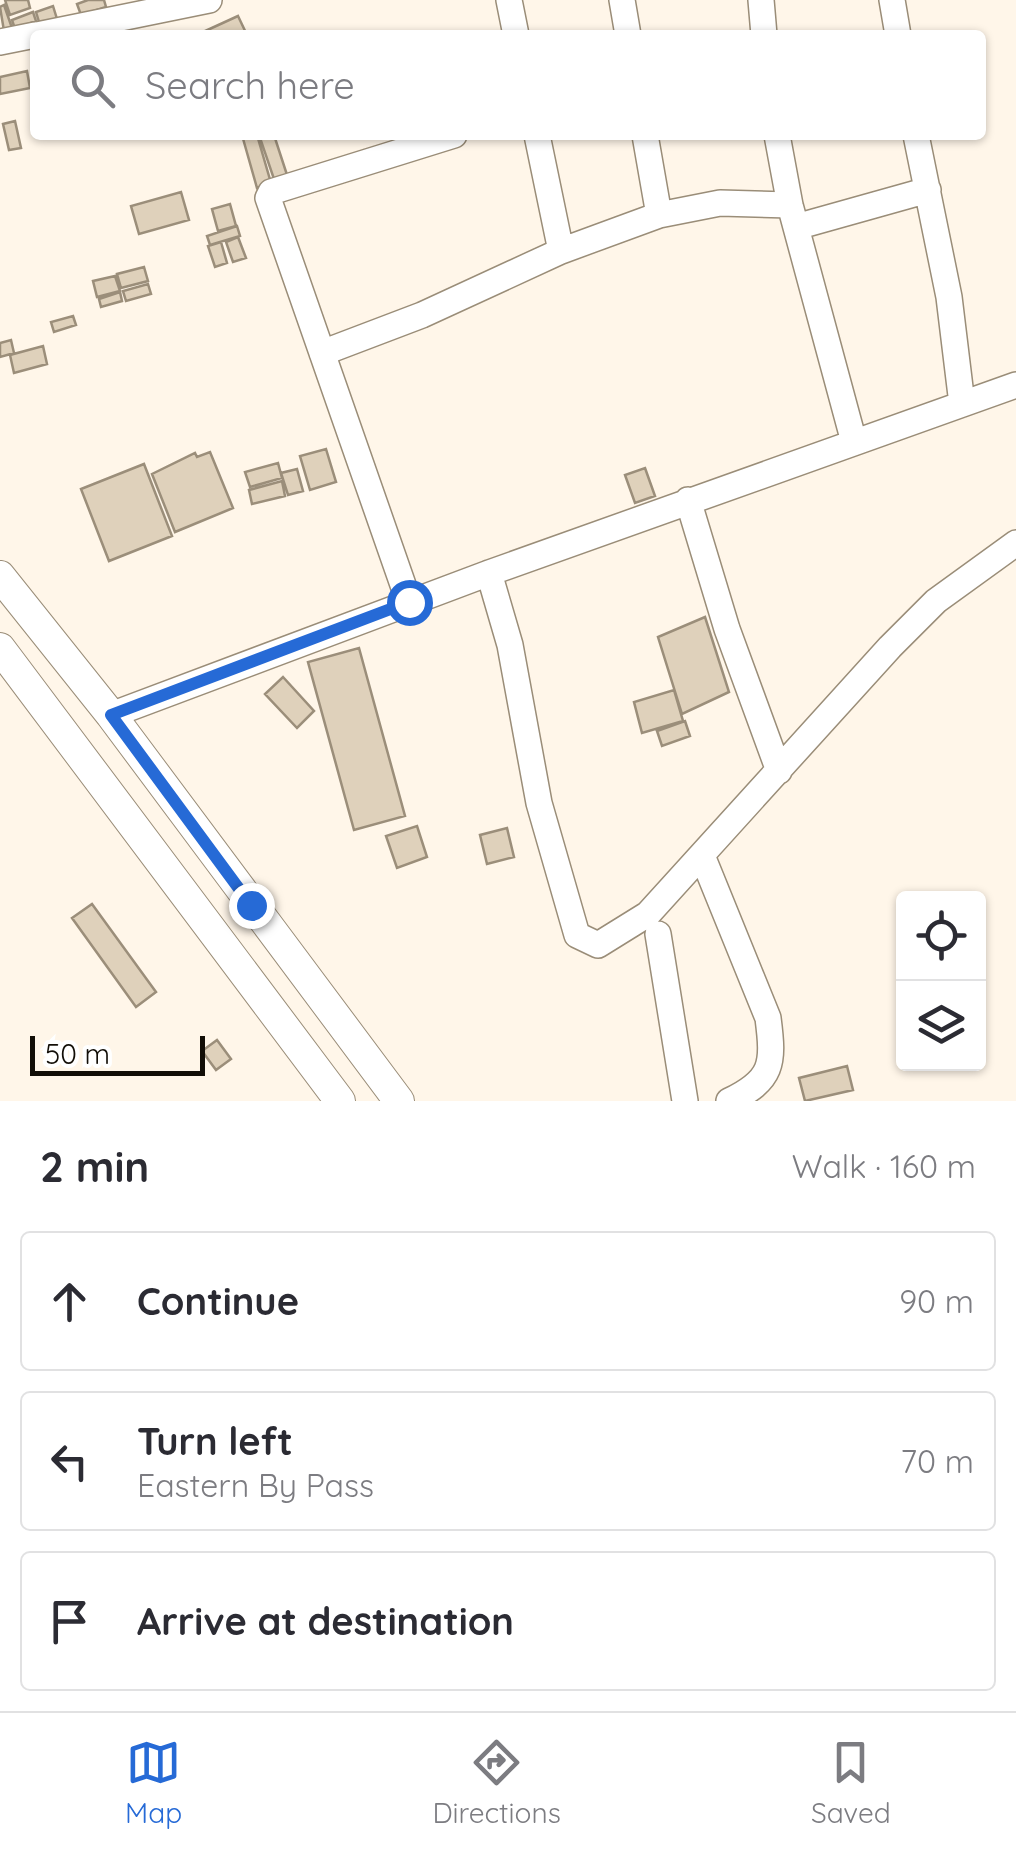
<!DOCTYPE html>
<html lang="en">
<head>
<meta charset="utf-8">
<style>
  body { margin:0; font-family:Quicksand,sans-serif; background:#f2f2f3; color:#2b2b33 }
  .controls { position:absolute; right:30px; bottom:30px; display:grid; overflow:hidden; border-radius:10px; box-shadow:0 2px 8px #0004 }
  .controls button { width:90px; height:90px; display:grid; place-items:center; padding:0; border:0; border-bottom:2px solid #e1e1e2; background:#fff; color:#2b2b33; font:50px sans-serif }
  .scale { position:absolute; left:30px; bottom:25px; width:175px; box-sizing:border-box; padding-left:10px; border:5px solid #120e07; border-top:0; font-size:28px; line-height:35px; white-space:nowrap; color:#120e07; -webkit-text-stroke:8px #fff; paint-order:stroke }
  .stop { position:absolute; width:30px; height:30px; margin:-22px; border:8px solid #266ad6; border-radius:50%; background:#fff }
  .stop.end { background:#266ad6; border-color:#fff; box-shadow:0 2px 10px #0008 }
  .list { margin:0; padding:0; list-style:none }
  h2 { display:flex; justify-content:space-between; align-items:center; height:130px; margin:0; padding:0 40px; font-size:42px }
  h2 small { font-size:32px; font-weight:400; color:#7c7c81 }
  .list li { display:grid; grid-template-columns:65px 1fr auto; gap:30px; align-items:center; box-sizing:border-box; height:140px; margin:0 20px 20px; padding:0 20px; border:2px solid #e1e1e2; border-radius:10px }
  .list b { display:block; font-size:38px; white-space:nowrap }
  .list p { margin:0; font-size:32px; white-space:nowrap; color:#7c7c81 }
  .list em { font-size:32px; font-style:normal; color:#7c7c81 }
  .icon { flex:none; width:55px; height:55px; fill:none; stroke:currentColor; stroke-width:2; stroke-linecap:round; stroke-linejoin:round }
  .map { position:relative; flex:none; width:1016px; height:1101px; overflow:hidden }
  .search { position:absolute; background:#fff; box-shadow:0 2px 8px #0004; left:30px; right:30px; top:30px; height:110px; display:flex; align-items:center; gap:25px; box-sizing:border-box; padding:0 35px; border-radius:10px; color:#7c7c81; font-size:38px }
  .sheet { height:610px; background:#fff }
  nav { display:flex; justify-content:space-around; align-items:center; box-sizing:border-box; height:140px; border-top:2px solid #e1e1e2; background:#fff; font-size:28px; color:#7c7c81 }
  nav a { display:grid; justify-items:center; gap:5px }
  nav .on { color:#266ad6 }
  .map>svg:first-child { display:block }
  .building { fill:#dfd1bb; stroke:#9b8e7a; stroke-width:2.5 }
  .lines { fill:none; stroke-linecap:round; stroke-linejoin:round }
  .minor-casing { stroke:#9a8d78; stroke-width:28 }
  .major-casing { stroke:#9a8d78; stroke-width:32 }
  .minor { stroke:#fff; stroke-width:25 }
  .major { stroke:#fff; stroke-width:30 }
  .route { stroke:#266ad6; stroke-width:12 }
</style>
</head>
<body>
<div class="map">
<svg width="1016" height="1101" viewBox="0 0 1016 1101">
  <rect width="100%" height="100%" fill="#fff6e9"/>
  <path class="building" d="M5 0H28L30 8 10 15Z
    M88 0H104L106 7 81 15 77 4Z
    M4 5 12 28 4 31 0 7Z
    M53 6 57 19 40 25 36 12Z
    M33 12 36 21 15 29 12 20Z
    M238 16 247 35H204L203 32Z
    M27 71 30 88 0 94V77Z
    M15 121 21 148 9 150 3 124Z
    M242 135H257L271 183 257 188Z
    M259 135H274L289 181 276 185Z
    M181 192 189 220 139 234 131 206Z
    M230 204 236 226 218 231 212 209Z
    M237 226 240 236 210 245 207 236Z
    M238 237 246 258 233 262 226 242Z
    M221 242 227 263 215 267 208 246Z
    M144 267 148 281 121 288 117 274Z
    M115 276 120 291 97 297 93 281Z
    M148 284 151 294 126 301 123 291Z
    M120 292 122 301 101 307 99 299Z
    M73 316 76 325 54 332 51 322Z
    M11 340 14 353 0 357V343Z
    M43 346 47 364 14 373 10 355Z
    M326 449 336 482 310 490 300 456Z
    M210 452 233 508 175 532 152 474 195 453 197 457Z
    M278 463 282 478 250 487 245 472Z
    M144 464 172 536 109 561 81 489Z
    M645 468 655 496 635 503 625 475Z
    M297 469 303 491 288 495 281 473Z
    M282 481 285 496 252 504 249 490Z
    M705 617 729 692 682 714 658 637Z
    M359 648 405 816 354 830 308 662Z
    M283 677 314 711 297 728 265 694Z
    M674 690 683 721 642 733 634 702Z
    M685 721 690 736 662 746 657 731Z
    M417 826 427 857 397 868 386 836Z
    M507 828 514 857 487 864 480 835Z
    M92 904 156 992 136 1007 72 918Z
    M217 1040 231 1059 216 1070 202 1051Z
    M847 1066 853 1090 805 1101 799 1078Z"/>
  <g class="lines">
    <defs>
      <path id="minor" d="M509 0 516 35
        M622 0 628 35
        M761 0 764 35
        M892 0 898 35
        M37 35 209 0
        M0 42 35 35
        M537 135 561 251
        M645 135 659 215
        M777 135 790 205 854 442
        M916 135 949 297 962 404
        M796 227 928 190
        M322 353 422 315 561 251 659 215 720 203 790 205
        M688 500 727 629 779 771
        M489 573 510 645 539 803 577 935 598 945 648 914 890 647 936 601 1016 543
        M409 602 268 198 271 192 454 135
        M111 715 489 573 1016 385
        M703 858 768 1018C774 1064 773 1080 729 1101
        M658 934 685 1101"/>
      <path id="major" d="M0 576 111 715 399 1101
        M0 648 340 1101"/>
    </defs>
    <use href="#minor" class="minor-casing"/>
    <use href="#major" class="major-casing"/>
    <use href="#minor" class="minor"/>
    <use href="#major" class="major"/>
  </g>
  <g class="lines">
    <path class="route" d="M251 905 111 715 409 602"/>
  </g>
</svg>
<div class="controls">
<button><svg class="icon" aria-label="locate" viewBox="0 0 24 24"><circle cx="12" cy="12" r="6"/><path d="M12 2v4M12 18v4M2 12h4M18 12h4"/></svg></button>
<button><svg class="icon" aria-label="layers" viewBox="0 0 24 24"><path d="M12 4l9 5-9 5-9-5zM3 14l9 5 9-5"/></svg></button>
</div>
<div class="scale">50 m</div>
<div class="stop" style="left:409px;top:602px"></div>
<div class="stop end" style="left:251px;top:905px"></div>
<div class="search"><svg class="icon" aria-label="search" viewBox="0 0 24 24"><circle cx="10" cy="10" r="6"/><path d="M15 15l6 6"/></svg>Search here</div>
</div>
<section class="sheet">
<h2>2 min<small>Walk · 160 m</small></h2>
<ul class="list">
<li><svg class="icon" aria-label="ahead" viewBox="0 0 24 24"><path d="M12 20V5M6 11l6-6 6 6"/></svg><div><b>Continue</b></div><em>90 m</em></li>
<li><svg class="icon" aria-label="left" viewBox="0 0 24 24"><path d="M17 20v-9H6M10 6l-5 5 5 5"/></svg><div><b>Turn left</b><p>Eastern By Pass</p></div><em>70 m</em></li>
<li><svg class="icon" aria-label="arrive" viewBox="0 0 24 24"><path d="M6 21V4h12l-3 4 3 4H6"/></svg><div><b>Arrive at destination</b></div></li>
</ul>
</section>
<nav>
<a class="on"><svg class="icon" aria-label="map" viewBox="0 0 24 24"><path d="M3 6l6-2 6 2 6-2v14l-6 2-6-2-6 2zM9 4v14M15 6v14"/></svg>Map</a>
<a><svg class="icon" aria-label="directions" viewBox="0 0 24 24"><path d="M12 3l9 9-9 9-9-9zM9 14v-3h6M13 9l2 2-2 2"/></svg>Directions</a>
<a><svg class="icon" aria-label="saved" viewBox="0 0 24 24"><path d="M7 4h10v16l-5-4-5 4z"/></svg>Saved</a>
</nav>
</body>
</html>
